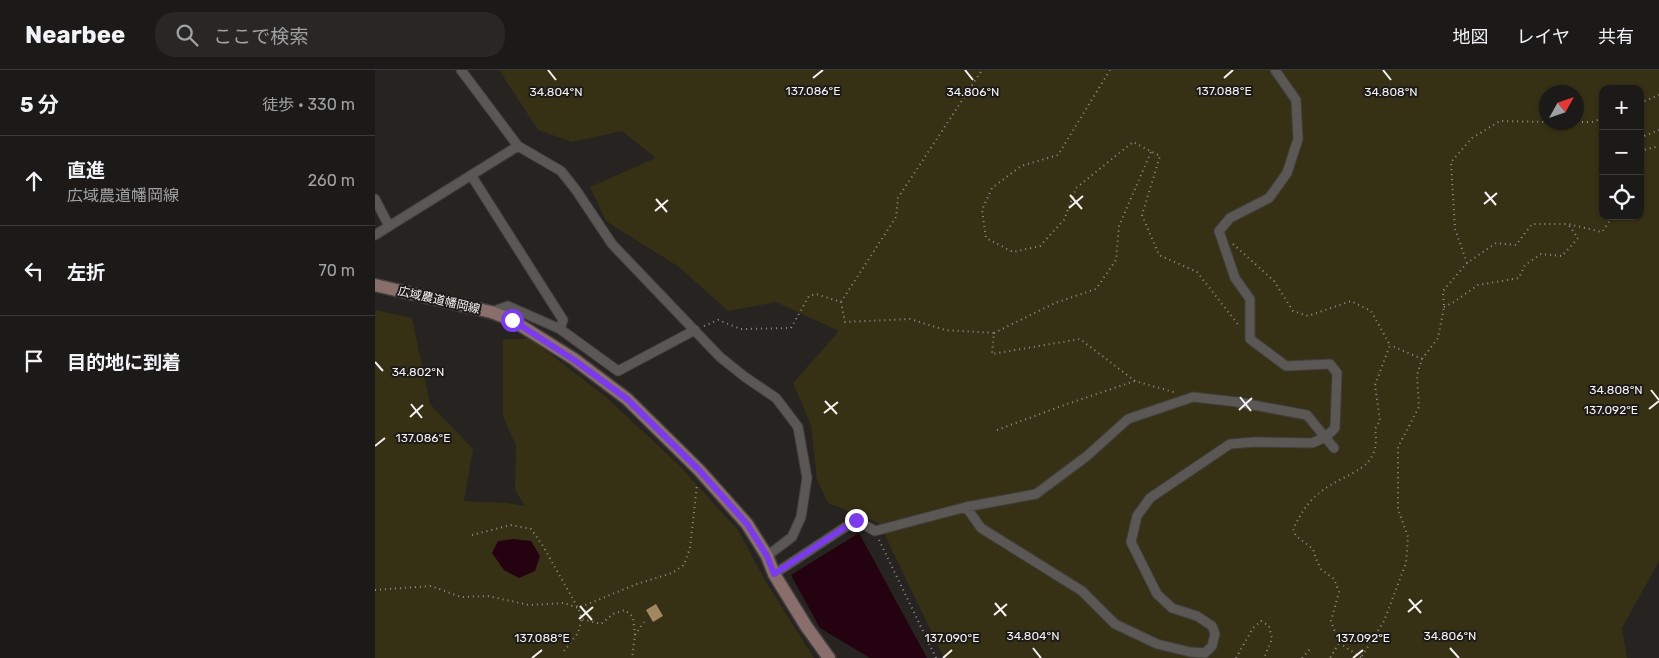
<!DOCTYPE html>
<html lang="ja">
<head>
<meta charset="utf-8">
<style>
  body { margin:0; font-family:Rubik,"Noto Sans JP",sans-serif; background:#292726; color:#f1f3f6 }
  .controls { position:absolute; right:15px; top:15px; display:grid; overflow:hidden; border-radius:10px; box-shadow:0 1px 4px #0004 }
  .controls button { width:45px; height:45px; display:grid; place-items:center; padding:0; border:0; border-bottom:1px solid #3a3838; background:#1c1a19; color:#f1f3f6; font:25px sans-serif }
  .compass { position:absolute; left:1164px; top:15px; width:45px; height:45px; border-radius:50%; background:#1c1a19; box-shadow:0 1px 4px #0004; rotate:50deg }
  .stop { position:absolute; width:15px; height:15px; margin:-11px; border:4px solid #7c3aed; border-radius:50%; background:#fff }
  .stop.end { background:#7c3aed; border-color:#fff; box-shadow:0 1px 5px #0008 }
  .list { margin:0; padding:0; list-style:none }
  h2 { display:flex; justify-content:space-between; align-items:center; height:65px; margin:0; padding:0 20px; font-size:21px }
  h2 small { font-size:16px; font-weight:400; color:#a0a1a2 }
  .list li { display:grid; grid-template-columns:32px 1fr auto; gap:15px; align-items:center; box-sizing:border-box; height:90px; padding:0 20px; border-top:1px solid #3a3838 }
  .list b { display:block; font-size:19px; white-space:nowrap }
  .list p { margin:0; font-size:16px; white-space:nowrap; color:#a0a1a2 }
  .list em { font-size:16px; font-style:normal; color:#a0a1a2 }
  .icon { flex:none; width:28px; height:28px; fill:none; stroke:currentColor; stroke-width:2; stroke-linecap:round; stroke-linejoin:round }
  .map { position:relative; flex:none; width:1284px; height:588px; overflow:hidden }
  header { display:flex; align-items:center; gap:30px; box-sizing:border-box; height:70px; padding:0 25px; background:#1c1a19; border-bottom:1px solid #3a3838 }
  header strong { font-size:24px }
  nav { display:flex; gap:28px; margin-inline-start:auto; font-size:18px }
  .search { width:350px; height:45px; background:#292726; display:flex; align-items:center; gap:12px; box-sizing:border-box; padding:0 18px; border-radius:20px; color:#a0a1a2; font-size:19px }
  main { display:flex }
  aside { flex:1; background:#1c1a19 }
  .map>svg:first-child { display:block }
  .green { fill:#363115; fill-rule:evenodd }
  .water { fill:#240210 }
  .building { fill:#a38761 }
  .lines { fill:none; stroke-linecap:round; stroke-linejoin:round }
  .street-casing { stroke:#423f3e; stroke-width:11 }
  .secondary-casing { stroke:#423f3e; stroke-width:15 }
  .path { stroke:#918e8d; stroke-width:2; stroke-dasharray:1 4; stroke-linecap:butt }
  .street { stroke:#5a5755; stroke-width:9 }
  .secondary { stroke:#896e6b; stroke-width:12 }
  .route { stroke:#7c3aed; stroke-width:6 }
  .ticks { fill:none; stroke:#f5f3f2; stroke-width:2 }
  .labels { text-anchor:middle; stroke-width:4; stroke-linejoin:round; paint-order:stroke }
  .street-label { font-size:12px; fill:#f5f3f2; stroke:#1d1a18 }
  .ticks-label { font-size:12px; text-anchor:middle; fill:#f5f3f2; stroke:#1d1a18; stroke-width:4; stroke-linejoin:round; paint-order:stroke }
</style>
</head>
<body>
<header>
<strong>Nearbee</strong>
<div class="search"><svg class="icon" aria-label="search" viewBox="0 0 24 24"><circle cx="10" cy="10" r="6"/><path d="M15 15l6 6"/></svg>ここで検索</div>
<nav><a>地図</a><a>レイヤ</a><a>共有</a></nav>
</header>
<main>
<aside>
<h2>5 分<small>徒歩 · 330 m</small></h2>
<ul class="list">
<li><svg class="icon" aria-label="ahead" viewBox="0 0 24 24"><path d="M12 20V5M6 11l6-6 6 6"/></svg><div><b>直進</b><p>広域農道幡岡線</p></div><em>260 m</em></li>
<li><svg class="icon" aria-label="left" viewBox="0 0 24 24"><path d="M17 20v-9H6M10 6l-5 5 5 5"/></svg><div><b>左折</b></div><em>70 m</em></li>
<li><svg class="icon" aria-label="arrive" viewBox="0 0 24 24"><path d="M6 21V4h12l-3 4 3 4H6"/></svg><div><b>目的地に到着</b></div></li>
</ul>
</aside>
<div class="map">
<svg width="1284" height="588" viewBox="0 0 1284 588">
  <rect width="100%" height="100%" fill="#262321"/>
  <path class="green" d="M124 0H1284V491L1247 558 1252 588H569L504 453 453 433 442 410 436 355 418 313 464 261 401 232 353 241 304 197 231 151 215 117 281 88 247 61 197 72 163 60ZM1228 19H1265V146H1228ZM1172 22H1202V52H1172Z
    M0 240 37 248 55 334 98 379 89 431 131 433 150 436 140 420 141 376 128 346V269H156L231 327 303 394 363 460 391 512 439 588H0Z"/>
  <path class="water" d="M484 463 552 588H495L445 558 416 505Z
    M138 469 156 471 165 486 160 501 144 508 129 500 117 483 123 471Z"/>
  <path class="building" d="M281 534 288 546 278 552 271 540Z"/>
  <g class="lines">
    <defs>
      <path id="street" d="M86 0 143 76 186 101 201 120 237 174 345 287 370 307 401 328 423 357 432 408 426 447 417 467 392 486
        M96 105 188 250 185 259
        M0 129 14 156
        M0 165 143 76
        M116 242 133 236 185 259 243 301 320 260
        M591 437 606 458 707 521 740 554 782 574 815 582 830 583 837 576 840 564 837 556 822 546 797 538 782 524 756 472 762 446 775 428 855 374 880 372 937 373 951 367 960 358 962 303 955 294 911 296 875 269V229L860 208 844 161 855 148 894 128 912 103 923 69 921 30 900 0
        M399 504 481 450 500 461 591 437 661 424 712 386 753 349 818 327 862 332 932 345 959 378"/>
      <path id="secondary" d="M0 215 116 242 137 250 199 289 252 329 324 400 372 454 392 486 399 504 431 556 454 588"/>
    </defs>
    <use href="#street" class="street-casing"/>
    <use href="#secondary" class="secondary-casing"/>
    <path class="path" d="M735 0 683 85 646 96 617 118 607 140 611 168 638 182 665 176 689 150 701 118 758 72 785 86 767 145 784 185 822 202 865 257
      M1265 33 1284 25
      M1202 52H1217L1228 48
      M1265 62 1269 66
      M1265 80 1269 66 1284 60
      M1265 81 1284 76
      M858 174 899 211 918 241 933 246 976 231 996 241 1015 275 1000 315 1005 351 1000 359C1007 400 974 401 948 420 932 432 927 442 918 459L921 466 938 479 941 489 946 499 959 509 964 522 956 551 964 573 955 588
      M1092 193 1080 159 1076 92 1097 68 1125 51 1172 52
      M466 232 521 147 523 128 607 0
      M1069 237 1079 232 1103 215 1144 208 1150 195 1166 184 1187 186 1203 168 1193 154
      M329 256 343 250 366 259 416 258 434 226 441 224 466 232 470 252 535 249 570 260 619 263 617 284 705 269 760 311 802 323
      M619 263 680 233 721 219 741 190 744 156 776 82
      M1047 289 1063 268 1069 237 1068 221 1092 193 1121 173 1141 175 1157 154H1193L1227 162 1238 146
      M622 360 692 334 760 311
      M97 465 136 455 156 459 168 476 203 538 207 549 226 554 238 544 250 540 258 547 260 565 257 588
      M504 470 561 588
      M0 520 56 516 86 527 113 526 154 535 189 533 203 538 262 514 297 503 309 495 315 478 322 415
      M260 565 269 552
      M964 573 987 588
      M189 581 203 563 207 549
      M987 586 1009 551 1031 493 1033 467 1023 439V377L1044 337 1042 305 1047 289 1015 275
      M861 588 878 558 886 551 894 556 897 569 889 588
      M927 588 935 579"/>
    <use href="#street" class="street"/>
    <use href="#secondary" class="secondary"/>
  </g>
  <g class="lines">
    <path class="route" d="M137 250 199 290 252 329 324 400 372 454 392 486 399 504 481 450"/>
  </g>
  <path class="ticks" d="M173 0 181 10M590 0 598 10M1008 0 1016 10M438 8 448 0M849 8 858 0M1110 122 1121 135M695 125 707 139M281 129 292 142M1109 134 1122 123M694 138 708 126M280 141 293 130M0 292 8 301M1276 320 1284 330M865 327 876 341M450 331 462 344M36 334 47 348M1274 339 1284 331M864 340 877 328M449 343 463 332M35 347 48 335M0 376 10 368M1034 529 1046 543M620 533 631 546M205 536 217 550M1033 542 1047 530M619 545 632 534M204 549 218 537M658 578 666 588M1075 578 1084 588M157 588 167 580M568 588 577 580M978 588 988 580"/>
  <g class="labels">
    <g class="street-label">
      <text transform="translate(64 230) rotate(13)" y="4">広域農道幡岡線</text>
    </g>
  </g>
  <g class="ticks-label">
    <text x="438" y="25">137.086°E</text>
    <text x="849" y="25">137.088°E</text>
    <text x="181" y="26">34.804°N</text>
    <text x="598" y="26">34.806°N</text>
    <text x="1016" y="26">34.808°N</text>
    <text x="43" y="306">34.802°N</text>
    <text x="1241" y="324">34.808°N</text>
    <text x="1236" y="344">137.092°E</text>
    <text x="48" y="372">137.086°E</text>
    <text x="658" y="570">34.804°N</text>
    <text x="1075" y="570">34.806°N</text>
    <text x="167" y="572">137.088°E</text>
    <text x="577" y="572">137.090°E</text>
    <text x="988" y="572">137.092°E</text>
  </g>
</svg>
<div class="controls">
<button>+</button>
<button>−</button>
<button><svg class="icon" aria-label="locate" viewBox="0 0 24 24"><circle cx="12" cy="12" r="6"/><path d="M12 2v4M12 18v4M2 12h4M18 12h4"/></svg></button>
</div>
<svg class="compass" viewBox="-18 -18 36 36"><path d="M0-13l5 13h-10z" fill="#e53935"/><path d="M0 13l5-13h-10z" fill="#a0a1a2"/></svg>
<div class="stop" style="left:137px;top:250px"></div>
<div class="stop end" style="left:481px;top:450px"></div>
</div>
</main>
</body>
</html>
